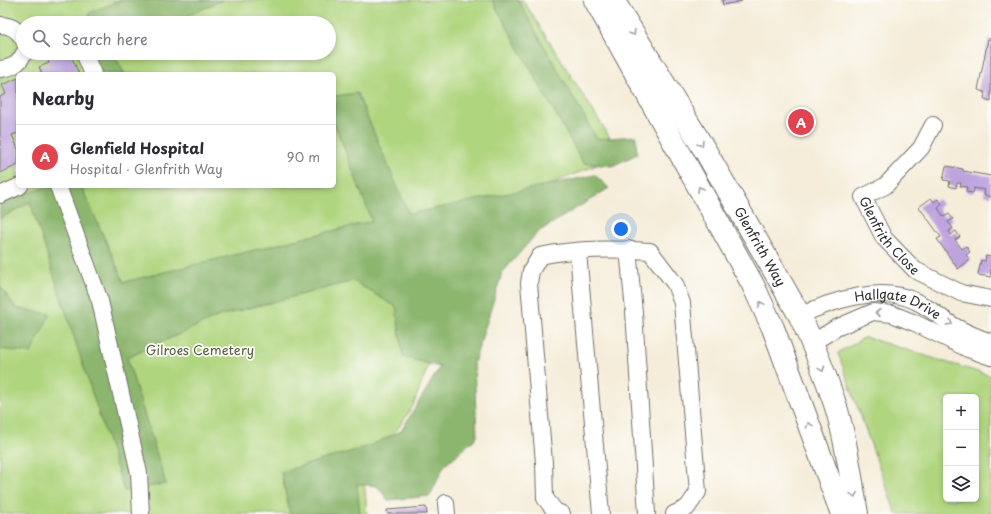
<!DOCTYPE html>
<html lang="en">
<head>
<meta charset="utf-8">
<style>
  body { margin:0; font-family:"Playpen Sans",sans-serif; background:#f2f2f3; color:#2b2b33 }
  .controls { position:absolute; right:12px; bottom:12px; display:grid; overflow:hidden; border-radius:6px; box-shadow:0 2px 6px #0003 }
  .controls button { width:36px; height:36px; display:grid; place-items:center; padding:0; border:0; border-bottom:1px solid #e1e1e2; background:#fff; color:#2b2b33; font:20px sans-serif }
  .you { position:absolute; left:621px; top:229px; width:14px; height:14px; margin:-10px; border:3px solid #fff; border-radius:50%; background:#1a73e8; box-shadow:0 0 0 6px #1a73e833 }
  .badge { display:grid; place-items:center; width:26px; height:26px; border-radius:50%; background:#0f766e; color:#fff; font-size:13px; font-weight:700 }
  .pin { position:absolute; translate:-50% -50%; border:2px solid #fff; box-shadow:0 1px 4px #0006 }
  .list { margin:0; padding:0; list-style:none }
  h2 { display:flex; justify-content:space-between; align-items:center; height:52px; margin:0; padding:0 16px; font-size:17px }
  h2 small { font-size:13px; font-weight:400; color:#7c7c81 }
  .list li { display:grid; grid-template-columns:26px 1fr auto; gap:12px; align-items:center; box-sizing:border-box; height:64px; padding:0 16px; border-top:1px solid #e1e1e2 }
  .list b { display:block; font-size:15px; white-space:nowrap }
  .list p { margin:0; font-size:13px; white-space:nowrap; color:#7c7c81 }
  .list em { font-size:13px; font-style:normal; color:#7c7c81 }
  .icon { flex:none; width:22px; height:22px; fill:none; stroke:currentColor; stroke-width:2; stroke-linecap:round; stroke-linejoin:round }
  .map { position:relative; flex:none; width:991px; height:514px; overflow:hidden }
  .search { position:absolute; background:#fff; box-shadow:0 2px 6px #0003; left:16px; top:16px; width:320px; height:44px; display:flex; align-items:center; gap:10px; box-sizing:border-box; padding:0 14px; border-radius:22px; color:#7c7c81; font-size:15px }
  .panel { position:absolute; background:#fff; box-shadow:0 2px 6px #0003; left:16px; top:72px; width:320px; height:116px; border-radius:6px }
  .map>svg:first-child { display:block }
  .green { fill:#b0d57f; stroke:#6e8055; fill-rule:evenodd }
  .forest { fill:#8cb66e; stroke:#5c704c }
  .building { fill:#bea3df }
  .lines { fill:none; stroke-linecap:round; stroke-linejoin:round }
  .minor-casing { stroke:#726f68; stroke-width:18 }
  .highway-casing { stroke:#726f68; stroke-width:24 }
  .minor { stroke:#fff; stroke-width:16 }
  .highway { stroke:#fff; stroke-width:22 }
  .oneway { stroke:#a0a0a0 }
  .labels { text-anchor:middle; stroke-width:3.5; stroke-linejoin:round; paint-order:stroke }
  .street-label { font-size:13px; fill:#2b2b2b; stroke:#fdfcf7 }
  .park-label { font-size:13px; fill:#535e44; stroke:#fdfcf7 }
</style>
</head>
<body>
<div class="map">
<svg width="991" height="514" viewBox="0 0 991 514">
  <rect width="100%" height="100%" fill="#fdfcf7"/>
  <filter id="ink" filterUnits="userSpaceOnUse"><feTurbulence type="fractalNoise" baseFrequency=".025" numOctaves="2"/><feDisplacementMap in="SourceGraphic" scale="8" xChannelSelector="R" yChannelSelector="G"/><feConvolveMatrix kernelMatrix="1 2 1 2 8 2 1 2 1" color-interpolation-filters="sRGB"/></filter>
  <filter id="wash" filterUnits="userSpaceOnUse"><feTurbulence type="fractalNoise" baseFrequency=".012" numOctaves="4" result="noise"/><feDisplacementMap in="SourceGraphic" scale="16" xChannelSelector="R" yChannelSelector="G"/><feGaussianBlur stdDeviation="0.9" result="paint"/><feColorMatrix in="noise" values="0 0 0 0 0 0 0 0 0 0 0 0 0 0 0 0 0 1.4 0 .05"/><feComposite in="paint" operator="in"/></filter>
  <g filter="url(#wash)">
    <rect width="100%" height="100%" fill="#f5edda"/>
    <path class="green" d="M0 0H523L621 155 488 210 413 406 364 479 367 514H0ZM23 23H329V53H23ZM18 74H334V186H18Z
      M865 337 991 376V514H896L838 353ZM946 397H976V499H946Z"/>
    <path class="forest" d="M120 0H223L171 23H90L89 13Z
      M492 0H518L597 139 636 136 637 154 612 166 583 163Z
      M94 53H113L125 74H103L95 61Z
      M357 93 409 214 595 175 609 188 538 232 502 273 474 363 477 437 444 466 430 496 388 500 377 486 357 484 360 514H290L281 472 369 446 401 431 440 367 403 357 396 307 353 281 219 316 127 358 166 484 124 491 30 202 0 219V202L51 186H81L124 282 372 221 334 122V96Z
      M0 286 16 308 50 314 31 353 0 349Z"/>
    <g id="blocks">
      <path class="building" d="M722 0H742V1L723 5Z
        M988 39H991V101L984 99 985 92 978 90Z
        M45 53H70L79 74H42L39 67 49 63Z
        M18 78V133L12 135 18 149V165L0 173V97L6 94 2 85Z
        M946 166 963 169V171L991 176V197L984 195 985 190 978 189 974 188 973 193 966 192 967 187 960 186 961 183H957L956 188 949 186 950 181 943 180Z
        M931 198 934 202 938 199 942 204 938 208 944 217 949 214 953 219 948 222 953 228 949 231 951 235 956 231 960 237 955 240 962 249 966 246 970 252 966 255 970 260 958 269 937 239 941 237 919 207Z
        M986 256 991 257V277L978 275 981 260 985 261Z
        M426 507 427 514H388L387 510Z"/>
    </g>
  </g>
  <g filter="url(#ink)">
    <use href="#blocks" fill-opacity="0" stroke="#726f68" stroke-width="1"/>
    <g class="lines">
      <defs>
        <g id="minor">
          <path d="M0 25C11 25 18 30 23 39"/>
          <path d="M84 53 93 74"/>
          <path d="M0 69C12 68 19 64 24 53"/>
          <path id="s1" d="M933 125 921 148 885 186 863 197 884 238 915 270 961 293 991 299"/>
          <path d="M58 186 100 301 139 473 141 514"/>
          <path d="M0 195 20 186"/>
          <path d="M628 249 634 312 647 514"/>
          <path d="M578 252 601 514"/>
          <path id="s2" d="M800 316C831 300 882 285 915 301 929 307 941 318 954 326 965 332 979 338 991 342"/>
          <path d="M812 343 836 328 873 312 892 314 915 323 968 349 991 357"/>
          <path d="M446 503 447 514"/>
          <path d="M562 514 555 511 545 498 544 463 529 283 531 271 540 256C573 249 616 248 650 251L675 284 682 303 698 492 687 508 674 514"/>
        </g>
        <g id="highway">
          <path d="M595 0 753 285 773 328 842 514"/>
          <path id="s3" d="M613 0 706 152 800 316C813 344 825 374 835 404 846 439 851 477 857 514"/>
        </g>
      </defs>
      <use href="#minor" class="minor-casing"/>
      <use href="#highway" class="highway-casing"/>
      <use href="#minor" class="minor"/>
      <use href="#highway" class="highway"/>
    </g>
    <defs><path id="oneway-chevron" d="M-2-3.5L2.5 0L-2 3.5" fill="none" stroke-width="1.6" stroke-linecap="round" stroke-linejoin="round"/></defs>
    <g class="oneway">
      <use href="#oneway-chevron" transform="translate(633 33) rotate(58)"/>
      <use href="#oneway-chevron" transform="translate(701 144) rotate(58)"/>
      <use href="#oneway-chevron" transform="translate(700 189) rotate(-119)"/>
      <use href="#oneway-chevron" transform="translate(761 304) rotate(-114)"/>
      <use href="#oneway-chevron" transform="translate(878 313) rotate(180)"/>
      <use href="#oneway-chevron" transform="translate(950 323) rotate(32)"/>
      <use href="#oneway-chevron" transform="translate(822 369) rotate(70)"/>
      <use href="#oneway-chevron" transform="translate(809 425) rotate(-110)"/>
      <use href="#oneway-chevron" transform="translate(854 495) rotate(80)"/>
    </g>
  </g>
  <g class="labels">
    <g class="street-label">
      <text dy="5" stroke="none"><textPath href="#s1" startOffset="150">Glenfrith Close</textPath></text>
      <text dy="5" stroke="none"><textPath href="#s3" startOffset="287">Glenfrith Way</textPath></text>
      <text dy="5" stroke="none"><textPath href="#s2" startOffset="103">Hallgate Drive</textPath></text>
    </g>
    <g class="park-label">
      <text x="200" y="355">Gilroes Cemetery</text>
    </g>
  </g>
</svg>
<div class="controls">
<button>+</button>
<button>−</button>
<button><svg class="icon" aria-label="layers" viewBox="0 0 24 24"><path d="M12 4l9 5-9 5-9-5zM3 14l9 5 9-5"/></svg></button>
</div>
<div class="you"></div>
<div class="pin badge" style="left:801px;top:122px;background:#e0444e">A</div>
<div class="search"><svg class="icon" aria-label="search" viewBox="0 0 24 24"><circle cx="10" cy="10" r="6"/><path d="M15 15l6 6"/></svg>Search here</div>
<section class="panel">
<h2>Nearby<small></small></h2>
<ul class="list">
<li><span class="badge" style="background:#e0444e">A</span><div><b>Glenfield Hospital</b><p>Hospital · Glenfrith Way</p></div><em>90 m</em></li>
</ul>
</section>
</div>
</body>
</html>
